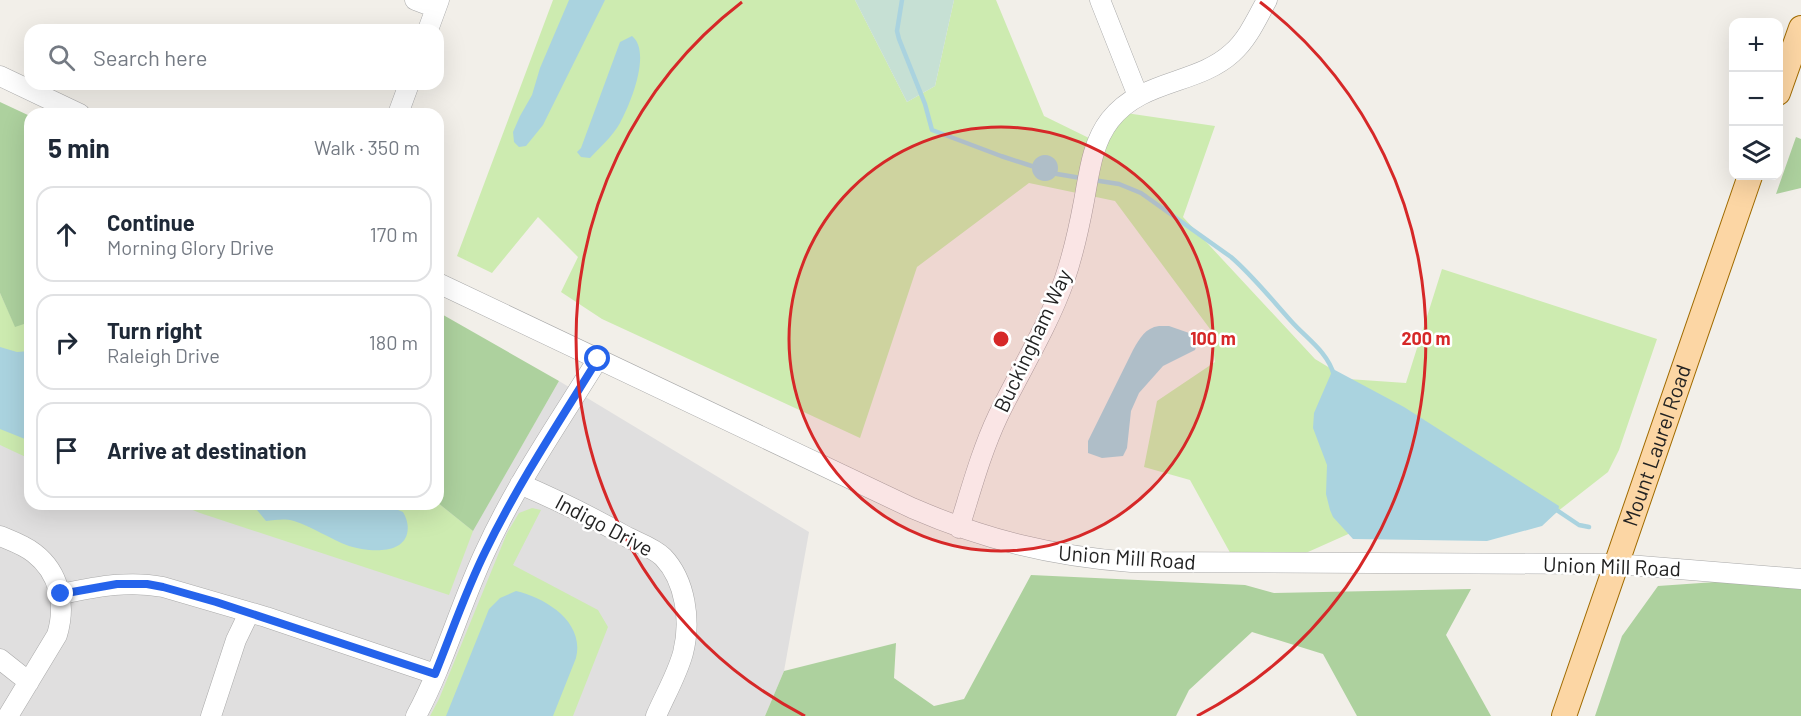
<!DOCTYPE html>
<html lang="en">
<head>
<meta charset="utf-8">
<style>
  body { margin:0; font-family:Barlow,sans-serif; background:#f6f6f7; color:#1f2937 }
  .controls { position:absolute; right:18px; top:18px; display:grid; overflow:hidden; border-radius:12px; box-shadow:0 6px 24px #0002 }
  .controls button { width:54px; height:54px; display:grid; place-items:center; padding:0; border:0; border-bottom:2px solid #e0e1e3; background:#fff; color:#1f2937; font:30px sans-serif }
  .stop { position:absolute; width:18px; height:18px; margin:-14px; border:4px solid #2563eb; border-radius:50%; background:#fff }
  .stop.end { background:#2563eb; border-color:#fff; box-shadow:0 2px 6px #0008 }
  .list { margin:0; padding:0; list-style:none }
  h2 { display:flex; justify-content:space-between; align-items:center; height:78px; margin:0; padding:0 24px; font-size:26px }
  h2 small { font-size:20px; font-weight:400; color:#747a83 }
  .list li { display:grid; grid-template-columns:39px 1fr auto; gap:18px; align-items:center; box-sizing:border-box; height:96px; margin:0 12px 12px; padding:0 12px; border:2px solid #e0e1e3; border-radius:18px }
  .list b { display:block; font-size:22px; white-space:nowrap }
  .list p { margin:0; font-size:20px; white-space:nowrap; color:#747a83 }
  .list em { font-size:20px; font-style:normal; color:#747a83 }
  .icon { flex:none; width:33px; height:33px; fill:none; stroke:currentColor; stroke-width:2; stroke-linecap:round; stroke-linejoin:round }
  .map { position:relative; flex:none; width:1801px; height:716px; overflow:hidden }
  .search { position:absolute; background:#fff; box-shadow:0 6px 24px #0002; left:24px; top:24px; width:420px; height:66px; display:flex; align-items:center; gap:15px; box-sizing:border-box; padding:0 21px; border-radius:18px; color:#747a83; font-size:22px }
  .panel { position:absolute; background:#fff; box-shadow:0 6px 24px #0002; left:24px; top:108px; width:420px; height:402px; border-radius:18px }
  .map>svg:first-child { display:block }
  .residential { fill:#e0dfdf }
  .grass { fill:#cdebb0 }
  .forest { fill:#add19e }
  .wetland { fill:#c6e0d4 }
  .water { fill:#aad3df }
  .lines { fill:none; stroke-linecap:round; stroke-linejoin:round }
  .stream { stroke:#aad3df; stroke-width:4.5 }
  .minor-casing { stroke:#a9a9a9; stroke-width:21 }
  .major-casing { stroke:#a06b00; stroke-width:26 }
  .minor { stroke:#fff; stroke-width:20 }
  .major { stroke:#fcd6a4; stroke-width:24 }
  .route { stroke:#2563eb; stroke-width:8 }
  .ring { fill:none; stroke:#d62828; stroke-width:3 }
  .labels { text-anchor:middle; stroke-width:5; stroke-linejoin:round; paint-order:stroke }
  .street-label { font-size:21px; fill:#222; stroke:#fff }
  .centre { fill:#d62828; stroke:#fff; stroke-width:3 }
  .ring-label { font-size:18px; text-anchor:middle; font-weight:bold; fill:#d62828; stroke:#fff; stroke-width:5; stroke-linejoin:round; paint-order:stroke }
</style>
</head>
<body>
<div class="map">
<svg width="1801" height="716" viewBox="0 0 1801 716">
  <rect width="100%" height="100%" fill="#f2efe9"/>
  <path class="residential" d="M0 293 15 326 30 322V504L438 503 473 530 559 381 809 532 784 671 765 716H0Z"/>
  <path class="grass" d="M553 0H855L907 102 935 86 954 0H996L1044 116 1093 140 1112 111 1215 126 1183 217 1315 359 1348 379 1406 383 1442 269 1657 339 1619 450 1608 472 1553 515 1373 523 1290 560 1233 558 1190 480 1144 467 1157 401 1215 362 1210 329 1115 201 1029 183 917 267 860 438 602 319 561 292 578 257 538 217 492 273 457 256Z
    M0 293 15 326 30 322V459L0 445Z
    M438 503 473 531 449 595 200 513 178 504Z
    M532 508 541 510 513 565 598 610 608 627 573 716H430L439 699 507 533 519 513Z"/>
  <path class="forest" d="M0 102 30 116V322L15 327 0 293Z
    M1796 137 1801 139V188L1776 194Z
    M438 312 559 381 473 531 438 503Z
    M1031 575 1245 585 1274 593 1471 589 1446 635 1491 716H1357L1323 654 1252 632 1189 690 1176 716H765L784 671 896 643 894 678 934 706 964 699Z
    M1801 576V716H1595L1622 636 1658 586Z"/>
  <path class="wetland" d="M855 0H954L935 86 907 102Z"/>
  <path class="water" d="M569 0H605L543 125 526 146 519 147 514 142 513 132 520 116 532 95 540 68Z
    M632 36C652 52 630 105 620 123 613 136 599 148 590 158L581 157 577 152 581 148 620 42Z
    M1032 168a13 13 0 1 1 26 0a13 13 0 1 1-26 0Z
    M1159 326H1169L1192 334 1197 344 1195 350 1163 366 1139 393 1131 411 1127 448 1123 456 1102 458 1088 453V441L1133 350C1140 338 1145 328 1159 326Z
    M0 347 17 352 30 351V441L0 429Z
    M1333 369 1404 407 1559 506 1558 511 1542 526 1487 541 1353 539 1333 517 1330 510 1326 494 1327 465 1313 428 1314 413Z
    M241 504H383L403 512C407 519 409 526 407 534 401 556 365 551 349 546 330 539 313 527 294 521 284 518 276 520 266 521L257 510Z
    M516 591C546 598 585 622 576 658L553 716H446L489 609 500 598Z"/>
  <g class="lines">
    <path class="stream" d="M902 0 897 31 899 39 925 104 932 130 1001 156 1038 168
      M1051 173 1081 178
      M1093 180 1119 184 1141 193 1231 257C1253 276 1272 300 1291 321 1307 339 1327 351 1334 375
      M1555 509 1579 525 1589 527"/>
    <defs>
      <path id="minor" d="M415 0 436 8
        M1100 0 1138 96
        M428 30 439 0
        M0 76 80 114
        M398 114 409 84
        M438 283 912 508C986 540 1052 556 1131 562L1616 564 1801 579
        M520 484C557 500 592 517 627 537 639 543 654 548 663 557 686 581 691 622 683 653 677 675 665 695 656 716
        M959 528C971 490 981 452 998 416 1020 371 1047 328 1064 281 1073 255 1079 228 1084 201 1089 174 1092 143 1110 120 1142 79 1197 85 1232 53 1248 39 1257 18 1267 0
        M0 536C12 541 24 545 34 553 60 573 66 605 57 635L8 716
        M61 594C96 587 128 580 163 587L266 617 435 674
        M0 659 29 682
        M211 716 236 640 249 613
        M416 716C444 664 460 605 485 552 516 484 559 422 598 359"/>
      <g id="major">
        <path d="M1778 93 1801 28"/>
        <path id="s1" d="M1564 716 1750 176"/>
      </g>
    </defs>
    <use href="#minor" class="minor-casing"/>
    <use href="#major" class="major-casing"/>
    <use href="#minor" class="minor"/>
    <use href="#major" class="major"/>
  </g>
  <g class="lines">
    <path class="route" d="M61 594 117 584H147L163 587 216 602 435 674C452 632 466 590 486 550 518 484 559 422 598 359"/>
  </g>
  <circle cx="1001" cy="339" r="212" fill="#d62828" fill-opacity=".12"/>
  <g class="ring">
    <circle cx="1001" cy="339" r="212"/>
    <path d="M805 716A425 425 0 0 1 742 2M1260 2A425 425 0 0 1 1197 716"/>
  </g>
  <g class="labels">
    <g class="street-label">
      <text transform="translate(1033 341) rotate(-65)" y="7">Buckingham Way</text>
      <text dy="7" stroke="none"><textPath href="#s1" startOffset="286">Mount Laurel Road</textPath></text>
      <text transform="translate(604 526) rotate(28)" y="7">Indigo Drive</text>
      <text transform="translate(1127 558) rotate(4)" y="7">Union Mill Road</text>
      <text transform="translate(1612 567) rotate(2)" y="7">Union Mill Road</text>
    </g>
  </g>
  <circle cx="1001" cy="339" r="9" class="centre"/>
  <g class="ring-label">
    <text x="1213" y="345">100 m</text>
    <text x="1426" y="345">200 m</text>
  </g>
</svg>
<div class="controls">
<button>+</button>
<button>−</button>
<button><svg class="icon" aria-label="layers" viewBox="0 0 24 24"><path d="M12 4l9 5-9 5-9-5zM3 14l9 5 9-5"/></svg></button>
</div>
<div class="stop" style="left:598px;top:359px"></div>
<div class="stop end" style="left:61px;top:594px"></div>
<div class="search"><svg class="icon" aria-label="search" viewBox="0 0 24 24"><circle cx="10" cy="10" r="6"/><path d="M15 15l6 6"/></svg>Search here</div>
<section class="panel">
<h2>5 min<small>Walk · 350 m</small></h2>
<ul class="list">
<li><svg class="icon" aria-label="ahead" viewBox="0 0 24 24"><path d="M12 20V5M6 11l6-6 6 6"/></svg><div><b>Continue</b><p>Morning Glory Drive</p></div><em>170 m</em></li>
<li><svg class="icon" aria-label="right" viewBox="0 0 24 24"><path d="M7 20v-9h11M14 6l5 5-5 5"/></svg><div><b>Turn right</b><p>Raleigh Drive</p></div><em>180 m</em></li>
<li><svg class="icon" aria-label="arrive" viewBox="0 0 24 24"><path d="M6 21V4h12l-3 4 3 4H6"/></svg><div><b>Arrive at destination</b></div></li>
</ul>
</section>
</div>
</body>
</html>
